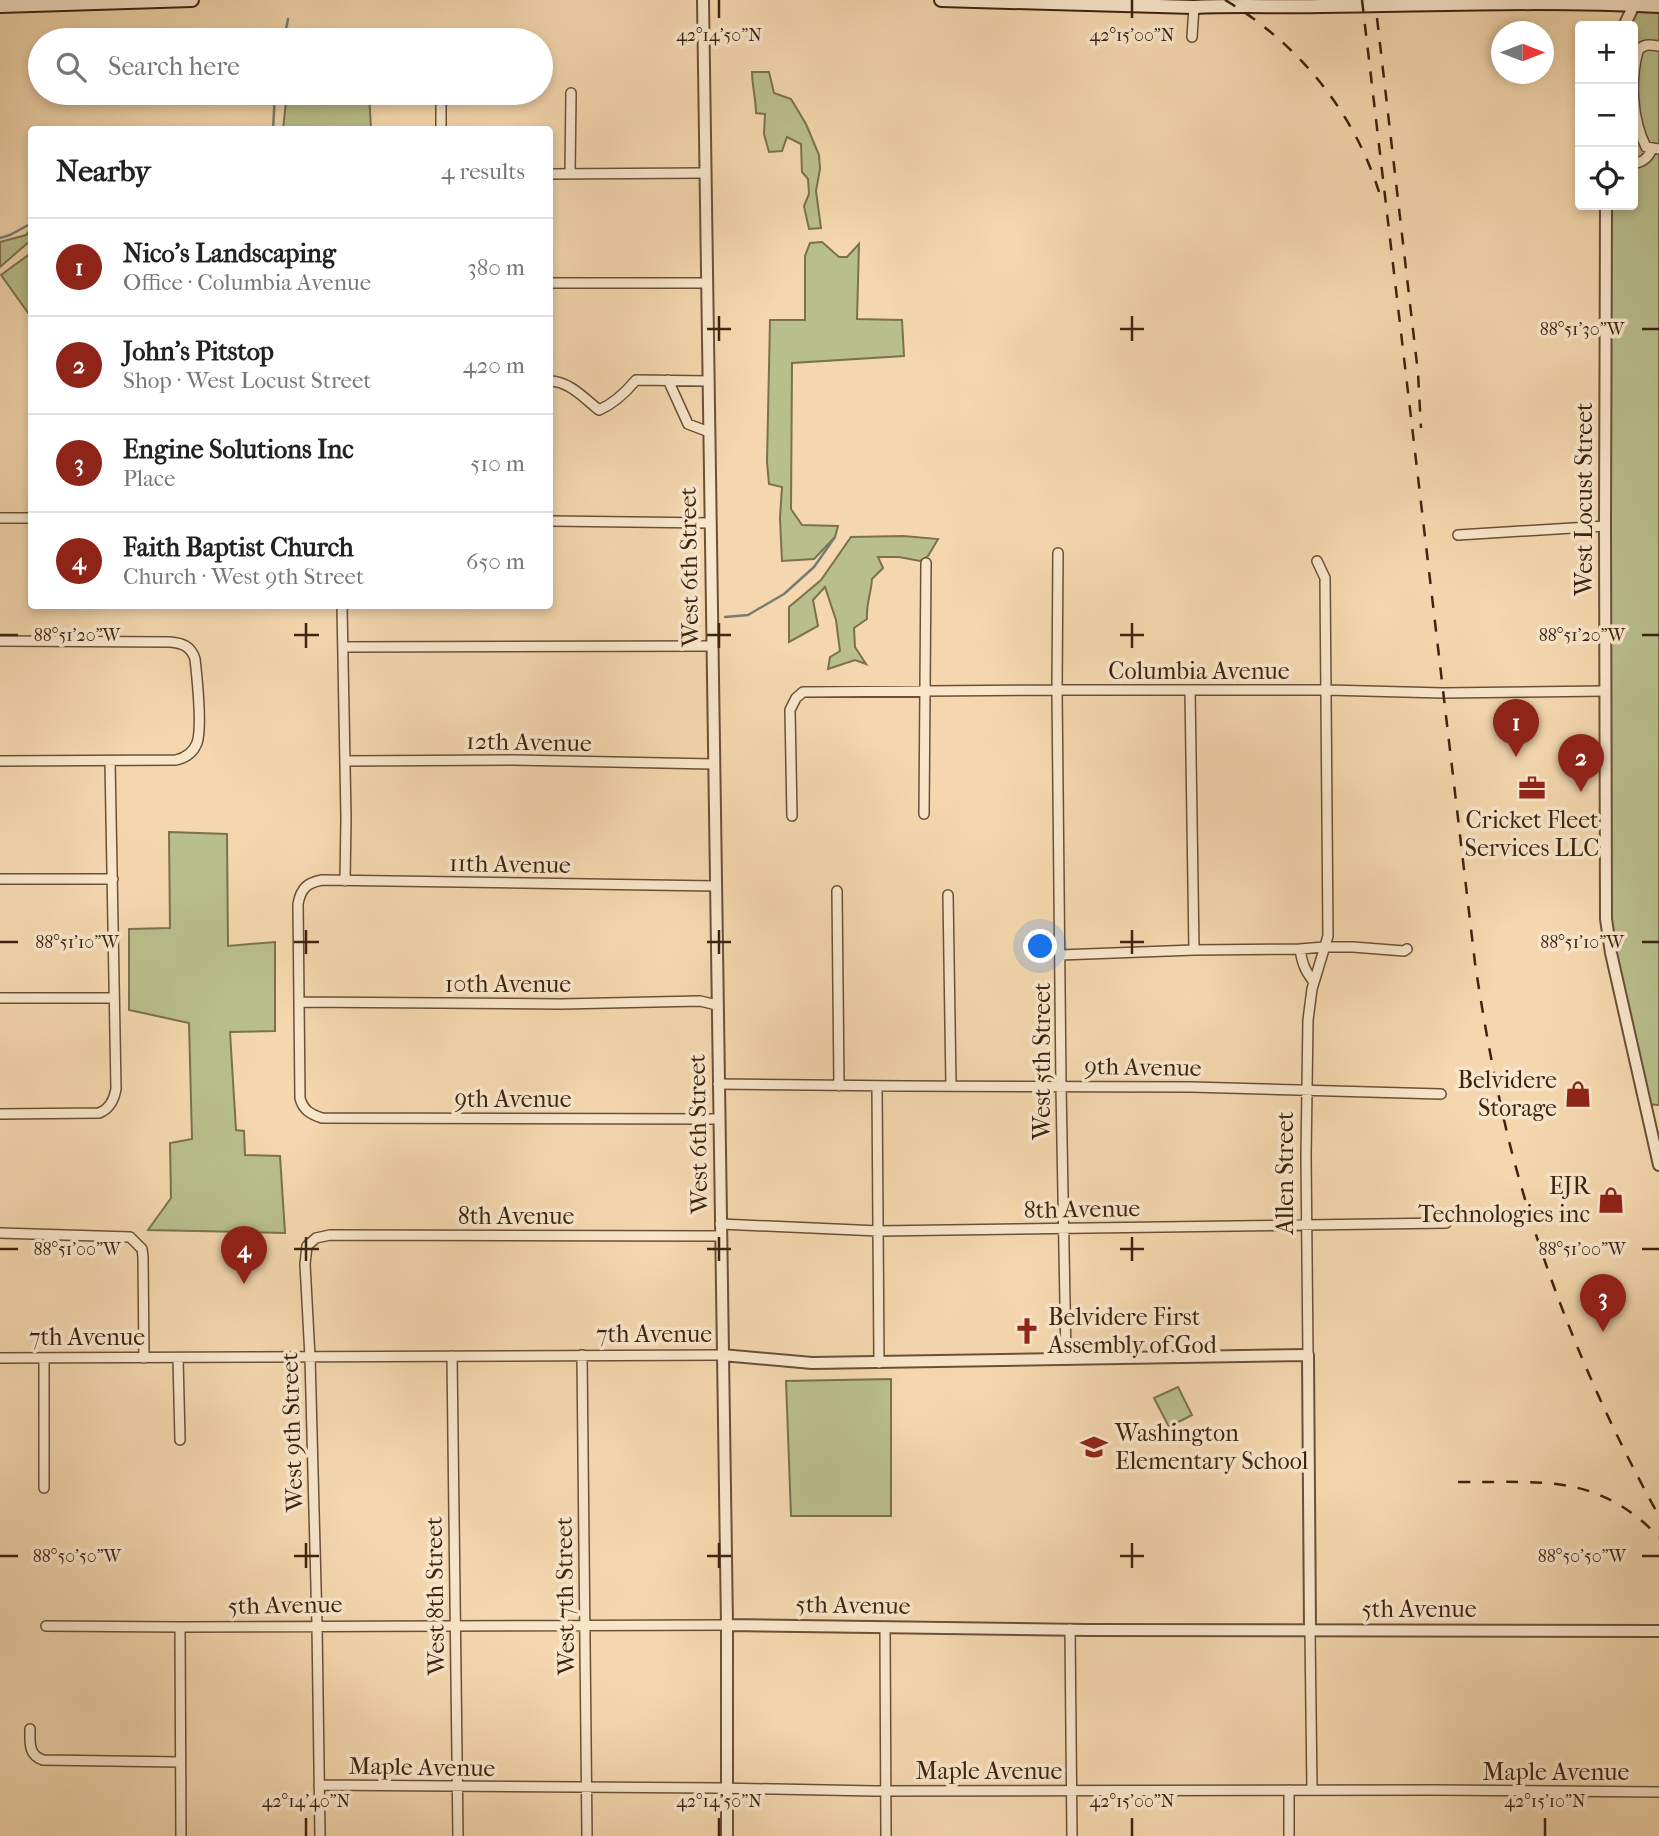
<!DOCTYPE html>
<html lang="en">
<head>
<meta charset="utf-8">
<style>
  body { margin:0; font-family:"IM FELL French Canon",serif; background:#f2f2f2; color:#222 }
  .controls { position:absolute; right:21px; top:21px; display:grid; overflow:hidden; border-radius:7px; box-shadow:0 4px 10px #0003 }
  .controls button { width:63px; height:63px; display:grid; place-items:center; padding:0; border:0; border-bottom:2px solid #e0e0e0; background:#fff; color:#222; font:35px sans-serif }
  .compass { position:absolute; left:1491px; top:21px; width:63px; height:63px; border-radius:50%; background:#fff; box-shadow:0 4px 10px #0003; rotate:90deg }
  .you { position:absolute; left:1041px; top:947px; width:24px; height:24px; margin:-18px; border:5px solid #fff; border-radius:50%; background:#1a73e8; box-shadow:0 0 0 10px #1a73e833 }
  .badge { display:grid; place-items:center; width:46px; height:46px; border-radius:50%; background:#8f2418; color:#fff; font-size:23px; font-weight:700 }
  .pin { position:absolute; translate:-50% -58px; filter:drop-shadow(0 2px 4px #0008) }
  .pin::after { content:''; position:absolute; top:37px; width:24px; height:21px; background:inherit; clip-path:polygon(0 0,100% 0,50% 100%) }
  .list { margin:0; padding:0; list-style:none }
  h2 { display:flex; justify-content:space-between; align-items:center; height:91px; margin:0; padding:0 28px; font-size:30px }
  h2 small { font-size:23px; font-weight:400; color:#767676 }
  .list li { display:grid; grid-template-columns:46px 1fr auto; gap:21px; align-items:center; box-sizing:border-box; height:98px; padding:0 28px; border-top:2px solid #e0e0e0 }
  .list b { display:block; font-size:26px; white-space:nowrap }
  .list p { margin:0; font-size:23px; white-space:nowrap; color:#767676 }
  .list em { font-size:23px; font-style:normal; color:#767676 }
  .icon { flex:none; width:38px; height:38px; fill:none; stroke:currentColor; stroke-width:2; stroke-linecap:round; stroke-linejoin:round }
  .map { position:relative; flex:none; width:1659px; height:1836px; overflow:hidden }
  .search { position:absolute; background:#fff; box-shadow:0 4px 10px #0003; left:28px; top:28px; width:525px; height:77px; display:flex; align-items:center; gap:18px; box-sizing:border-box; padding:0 24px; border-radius:38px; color:#767676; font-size:26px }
  .panel { position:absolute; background:#fff; box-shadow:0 4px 10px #0003; left:28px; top:126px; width:525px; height:483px; border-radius:7px }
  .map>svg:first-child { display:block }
  .green { fill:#b9bf8c; stroke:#7b714e; stroke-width:2 }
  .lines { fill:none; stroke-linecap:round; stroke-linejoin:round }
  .stream { stroke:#767d70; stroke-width:2.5 }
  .minor-casing { stroke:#6b5038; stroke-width:12 }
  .tertiary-casing { stroke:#6b5038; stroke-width:14 }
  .secondary-casing { stroke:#3d2311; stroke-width:16 }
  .minor { stroke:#f8e5ca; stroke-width:9 }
  .tertiary { stroke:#f8e5ca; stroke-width:10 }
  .secondary { stroke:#f8e5ca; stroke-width:12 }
  .rail { stroke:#3d2311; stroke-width:2.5; stroke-dasharray:12 12; stroke-linecap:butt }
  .ticks { fill:none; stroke:#3d2311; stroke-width:2.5 }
  .labels { text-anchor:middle; stroke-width:7; stroke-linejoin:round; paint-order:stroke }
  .street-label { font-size:24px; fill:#3d2311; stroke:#f8e5ca }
  .poi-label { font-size:24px; fill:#3d2311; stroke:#f8e5ca; text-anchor:end }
  .ticks-label { font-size:18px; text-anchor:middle; fill:#3d2311; stroke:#f8e5ca; stroke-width:7; stroke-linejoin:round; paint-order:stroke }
</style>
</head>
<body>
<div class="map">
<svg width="1659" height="1836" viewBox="0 0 1659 1836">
  <rect width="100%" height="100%" fill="#f4d7ae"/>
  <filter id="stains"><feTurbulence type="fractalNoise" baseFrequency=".00286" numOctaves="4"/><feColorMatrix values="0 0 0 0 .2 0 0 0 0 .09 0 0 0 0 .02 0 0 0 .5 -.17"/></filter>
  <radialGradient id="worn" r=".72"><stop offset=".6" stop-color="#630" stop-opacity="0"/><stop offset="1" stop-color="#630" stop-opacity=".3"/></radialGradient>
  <path class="green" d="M1634 5 1659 6V1105L1645 1104 1611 953 1606 205H1633V26H1624Z
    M752 72H769L774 93 791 99 806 124 819 155 820 169 816 191 821 228 809 229 804 206 809 194 808 179 802 172 801 144 787 137 782 151 769 152 764 134 765 114 756 113C756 99 752 86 752 72Z
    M287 93H369L371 129H283Z
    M31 229V240L0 267V242L26 235Z
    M822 242 839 257H847L859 244 857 319 902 320 904 356 792 363 791 509 802 525 838 526 835 537 814 559 782 561 780 518 782 487 769 484 767 462 770 320H805V256L810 243Z
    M31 253V317L1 275Z
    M903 536 938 539 928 556 920 561 899 557H878L883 568 872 579C871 594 866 604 867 619L854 628 855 647 866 664 855 660 828 669 830 657 840 651 836 620 825 587 813 600 818 626 789 642V607L821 580 851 537Z
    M169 832 227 834 228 946 275 942V1031L230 1032 236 1130 244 1131 245 1155 280 1156 285 1233 148 1230 171 1198 170 1143 192 1139 189 1023 129 1010V929L170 928Z
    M891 1379V1516H791L786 1381Z
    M1178 1387 1192 1415 1169 1427 1154 1398Z"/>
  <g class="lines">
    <path class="stream" d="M284 40 288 19
      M273 130 275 93
      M0 238 10 235 32 223
      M725 617 748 615 784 594 814 567 835 537"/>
    <defs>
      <path id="minor" d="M1192 37 1194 7
        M1659 46C1651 45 1643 43 1638 51 1630 81 1632 119 1646 147L1659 149
        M441 93V130
        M1633 163C1643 163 1648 158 1652 149
        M550 174 705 173
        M570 174 571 93
        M550 283H706
        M668 380 688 424 709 432
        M550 381C569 381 585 399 599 410 613 404 626 392 636 380L708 381
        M0 518H32
        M550 521 710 523
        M1458 535 1605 526
        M1058 553 1057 690 1061 1086 1066 1358
        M342 606 346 818 345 881
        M0 641 170 642C182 643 191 646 195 659 197 677 202 728 197 743 193 753 185 758 176 760L0 761
        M343 647 711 646
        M1190 690 1194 950
        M345 761 513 760 713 764
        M924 814 926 563
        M792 816 790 710 796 698 803 692 1057 690H1327L1443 693 1605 691
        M0 879H113
        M715 886 322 880C307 883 301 888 298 904L300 1098C303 1110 310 1114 322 1118L719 1119
        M837 891 839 1086
        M948 895 951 1086
        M1300 949C1302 963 1305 971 1314 982
        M1060 955 1194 950 1300 949 1324 947H1353L1404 951 1407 949
        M0 998H113
        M299 1002 561 1004 700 1001 717 1005
        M718 1084 904 1086 1191 1087 1441 1094
        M877 1086 879 1363
        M0 1114 99 1113C110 1109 114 1100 116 1089L110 761
        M720 1224 879 1231 1446 1223
        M0 1233 130 1237 142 1249 143 1257 144 1358
        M582 1355 587 1836
        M1308 1355 1306 1156 1308 1020 1312 989 1328 936 1325 578 1317 561
        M452 1356 458 1836
        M0 1358 722 1355
        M178 1358 180 1440
        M44 1488V1359
        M46 1626 180 1627 727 1625
        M180 1627 181 1836
        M885 1627 886 1836
        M1070 1629 1072 1836
        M1310 1630 1312 1790
        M30 1729C30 1742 28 1755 43 1760L180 1762
        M319 1785 716 1788 875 1791 1436 1790 1659 1792
        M1289 1790V1836
        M320 1836 317 1625 310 1357 305 1264 307 1246 316 1238 330 1235 720 1236"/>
      <path id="tertiary" d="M703 0 727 1625V1836
        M1624 26 1634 5
        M1606 205 1605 526 1606 919 1611 953 1659 1165
        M722 1355 812 1363 1308 1355 1310 1630
        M727 1625 1088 1630 1659 1631"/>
      <path id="secondary" d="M941 0 1194 7C1237 5 1280 7 1322 6 1435 5 1547 0 1659 6
        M0 6 192 0"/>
    </defs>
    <use href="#minor" class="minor-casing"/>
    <use href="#tertiary" class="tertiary-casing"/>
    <use href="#secondary" class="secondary-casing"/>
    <use href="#minor" class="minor"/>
    <use href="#tertiary" class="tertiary"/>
    <use href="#secondary" class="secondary"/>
    <path class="rail" d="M1225 0C1298 43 1354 112 1379 192
      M1362 0 1475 963C1484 1023 1495 1083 1509 1141 1542 1272 1594 1399 1659 1516
      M1377 18 1418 373 1421 428
      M1458 1482C1541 1483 1596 1472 1659 1537"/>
  </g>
  <path class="ticks" d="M719 0V18M1132 0V18M719 316V341M1132 316V341M707 329H731M1120 329H1144M1642 329H1659M306 623V648M719 623V648M1132 623V648M0 635H18M294 635H319M707 635H731M1120 635H1144M1642 635H1659M306 930V954M719 930V954M1132 930V954M0 942H18M294 942H319M707 942H731M1120 942H1144M1642 942H1659M306 1237V1261M719 1237V1261M1132 1237V1261M0 1249H18M294 1249H319M707 1249H731M1120 1249H1144M1642 1249H1659M306 1543V1568M719 1543V1568M1132 1543V1568M0 1556H18M294 1556H319M707 1556H731M1120 1556H1144M1642 1556H1659M306 1818V1836M719 1818V1836M1132 1818V1836M1545 1818V1836"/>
  <defs>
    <symbol id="office-bare" viewBox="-9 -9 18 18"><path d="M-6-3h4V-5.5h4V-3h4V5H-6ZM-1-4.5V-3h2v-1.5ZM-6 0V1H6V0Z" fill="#8f2418" stroke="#f8e5ca" stroke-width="2.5" paint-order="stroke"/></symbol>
    <symbol id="shop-bare" viewBox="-9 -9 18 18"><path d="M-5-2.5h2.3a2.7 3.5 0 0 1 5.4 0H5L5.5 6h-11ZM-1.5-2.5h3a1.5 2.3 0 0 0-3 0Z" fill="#8f2418" stroke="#f8e5ca" stroke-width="2.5" paint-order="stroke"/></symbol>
    <symbol id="church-bare" viewBox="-9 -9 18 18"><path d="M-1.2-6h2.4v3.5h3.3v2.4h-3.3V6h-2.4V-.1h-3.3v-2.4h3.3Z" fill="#8f2418" stroke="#f8e5ca" stroke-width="2.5" paint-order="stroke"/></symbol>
    <symbol id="school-bare" viewBox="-9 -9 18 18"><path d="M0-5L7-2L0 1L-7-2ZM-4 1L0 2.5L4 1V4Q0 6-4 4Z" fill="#8f2418" stroke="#f8e5ca" stroke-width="2.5" paint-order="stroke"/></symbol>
  </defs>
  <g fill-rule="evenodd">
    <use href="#office-bare" x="1513" y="769" width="38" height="38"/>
    <use href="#shop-bare" x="1559" y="1075" width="38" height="38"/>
    <use href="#shop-bare" x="1592" y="1181" width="38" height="38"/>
    <use href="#church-bare" x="1008" y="1312" width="38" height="38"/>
    <use href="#school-bare" x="1075" y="1428" width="38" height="38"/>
  </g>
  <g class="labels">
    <g class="street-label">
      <text transform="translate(1584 499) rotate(-90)" y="8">West Locust Street</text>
      <text transform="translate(689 567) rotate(-91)" y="8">West 6th Street</text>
      <text x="1199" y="679">Columbia Avenue</text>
      <text transform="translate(529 742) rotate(1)" y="8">12th Avenue</text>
      <text transform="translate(510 864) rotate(1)" y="8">11th Avenue</text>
      <text x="508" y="992">10th Avenue</text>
      <text transform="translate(1042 1061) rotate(-90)" y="8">West 5th Street</text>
      <text transform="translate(1143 1067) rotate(1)" y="8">9th Avenue</text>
      <text x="513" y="1107">9th Avenue</text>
      <text transform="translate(698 1134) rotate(-91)" y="8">West 6th Street</text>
      <text transform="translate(1285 1173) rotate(-90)" y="8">Allen Street</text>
      <text transform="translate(1082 1209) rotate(-1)" y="8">8th Avenue</text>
      <text x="516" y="1224">8th Avenue</text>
      <text x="654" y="1342">7th Avenue</text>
      <text x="87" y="1345">7th Avenue</text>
      <text transform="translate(292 1432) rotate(-92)" y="8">West 9th Street</text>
      <text transform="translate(435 1596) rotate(-91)" y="8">West 8th Street</text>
      <text transform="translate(565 1596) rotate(-91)" y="8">West 7th Street</text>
      <text transform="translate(285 1605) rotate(-1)" y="8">5th Avenue</text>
      <text transform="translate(853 1605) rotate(1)" y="8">5th Avenue</text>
      <text x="1419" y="1617">5th Avenue</text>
      <text transform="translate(422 1767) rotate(1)" y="8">Maple Avenue</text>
      <text x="989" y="1779">Maple Avenue</text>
      <text x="1556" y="1780">Maple Avenue</text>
    </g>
    <g class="poi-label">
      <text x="1532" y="828" text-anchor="middle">Cricket Fleet<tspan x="1532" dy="28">Services LLC</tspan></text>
      <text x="1557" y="1088">Belvidere<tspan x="1557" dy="28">Storage</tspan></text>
      <text x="1590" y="1194">EJR<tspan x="1590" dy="28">Technologies inc</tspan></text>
      <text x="1048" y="1325" text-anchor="start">Belvidere First<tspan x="1048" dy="28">Assembly of God</tspan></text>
      <text x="1115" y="1441" text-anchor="start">Washington<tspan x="1115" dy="28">Elementary School</tspan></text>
    </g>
  </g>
  <g class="ticks-label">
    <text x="719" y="41">42°14'50"N</text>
    <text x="1132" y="41">42°15'00"N</text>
    <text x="1582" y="335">88°51'30"W</text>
    <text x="1582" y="641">88°51'20"W</text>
    <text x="77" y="641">88°51'20"W</text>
    <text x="1582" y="948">88°51'10"W</text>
    <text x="77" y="948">88°51'10"W</text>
    <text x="1582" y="1255">88°51'00"W</text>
    <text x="77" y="1255">88°51'00"W</text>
    <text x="1582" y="1562">88°50'50"W</text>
    <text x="77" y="1562">88°50'50"W</text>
    <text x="306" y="1807">42°14'40"N</text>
    <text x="719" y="1807">42°14'50"N</text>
    <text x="1132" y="1807">42°15'00"N</text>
    <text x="1545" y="1807">42°15'10"N</text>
  </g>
  <rect width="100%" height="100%" filter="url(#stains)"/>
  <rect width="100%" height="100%" fill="url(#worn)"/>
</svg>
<div class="controls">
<button>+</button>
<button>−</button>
<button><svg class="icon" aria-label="locate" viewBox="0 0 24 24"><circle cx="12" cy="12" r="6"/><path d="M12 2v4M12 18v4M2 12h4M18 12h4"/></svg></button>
</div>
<svg class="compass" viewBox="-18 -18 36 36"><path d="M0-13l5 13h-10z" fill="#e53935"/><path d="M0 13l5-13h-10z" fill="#767676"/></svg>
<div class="you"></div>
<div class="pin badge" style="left:1516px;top:757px">1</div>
<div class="pin badge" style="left:1581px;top:792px">2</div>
<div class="pin badge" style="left:1603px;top:1332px">3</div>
<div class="pin badge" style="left:244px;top:1284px">4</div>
<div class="search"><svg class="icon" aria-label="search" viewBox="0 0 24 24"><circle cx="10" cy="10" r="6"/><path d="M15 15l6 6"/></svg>Search here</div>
<section class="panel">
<h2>Nearby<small>4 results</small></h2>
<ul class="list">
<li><span class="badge">1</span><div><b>Nico's Landscaping</b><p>Office · Columbia Avenue</p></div><em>380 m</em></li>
<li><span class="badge">2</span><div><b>John's Pitstop</b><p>Shop · West Locust Street</p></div><em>420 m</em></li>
<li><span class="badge">3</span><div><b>Engine Solutions Inc</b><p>Place</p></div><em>510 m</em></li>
<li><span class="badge">4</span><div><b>Faith Baptist Church</b><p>Church · West 9th Street</p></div><em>650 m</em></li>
</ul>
</section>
</div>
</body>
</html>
